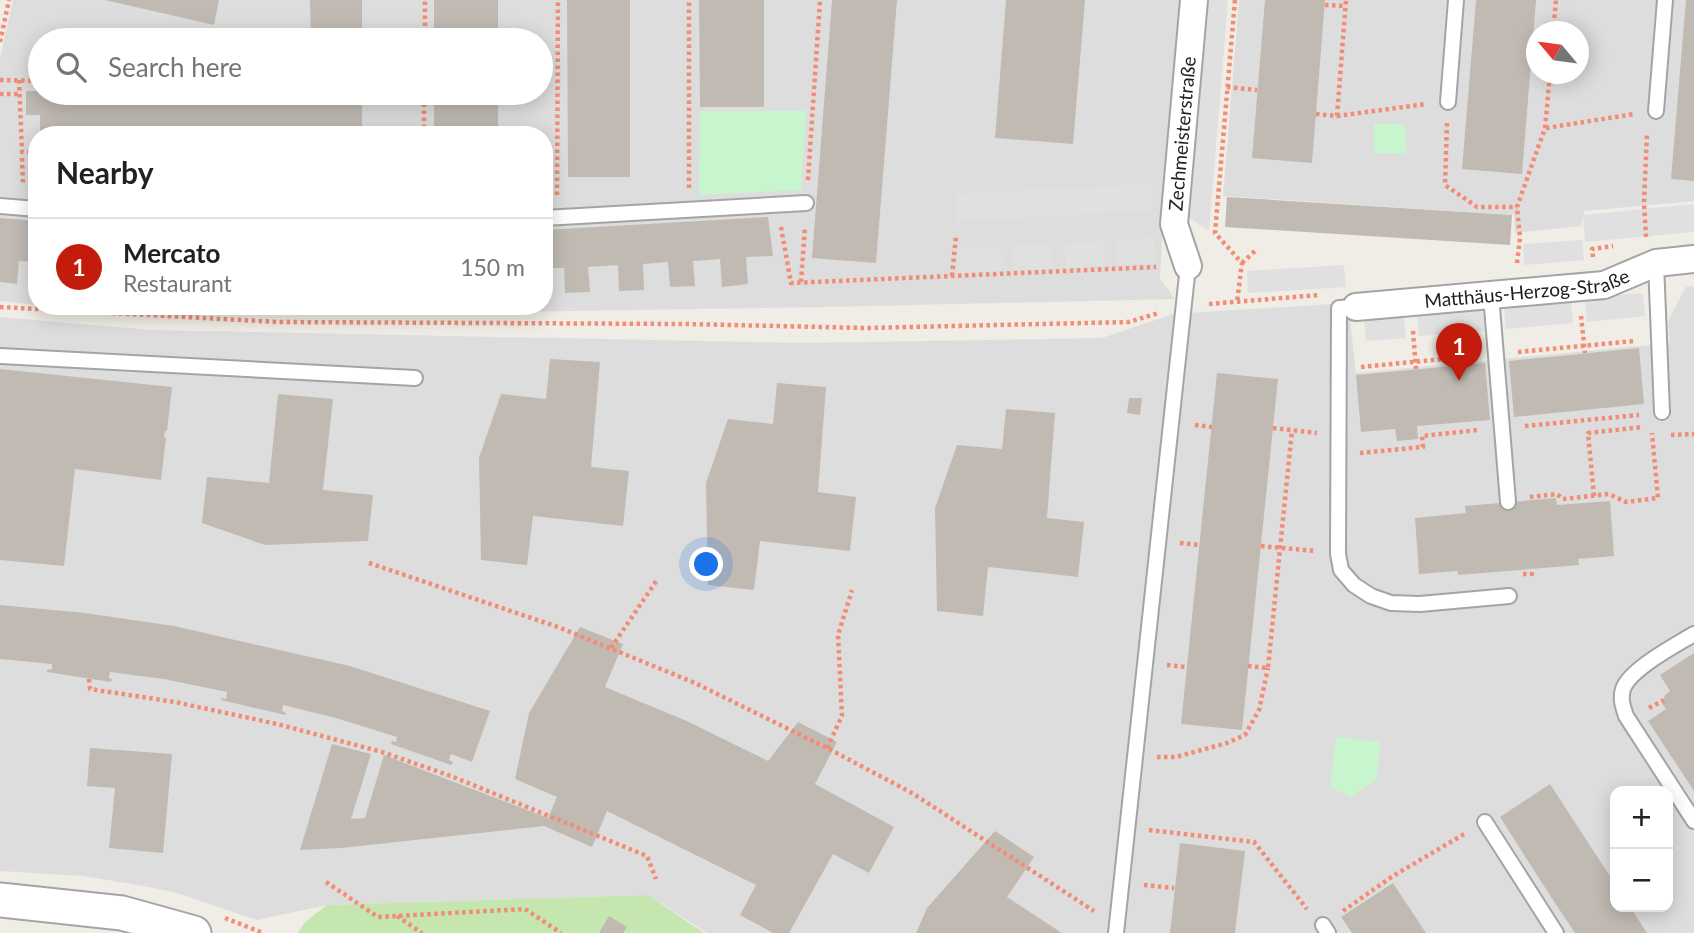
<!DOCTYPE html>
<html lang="en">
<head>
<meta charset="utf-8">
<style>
  body { margin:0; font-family:Lato,sans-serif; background:#f2f2f2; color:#202124 }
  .controls { position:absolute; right:21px; bottom:21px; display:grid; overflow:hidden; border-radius:14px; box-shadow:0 4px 18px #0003 }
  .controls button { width:63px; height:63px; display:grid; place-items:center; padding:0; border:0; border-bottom:2px solid #e0e0e0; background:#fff; color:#202124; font:35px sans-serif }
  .compass { position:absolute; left:1526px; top:21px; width:63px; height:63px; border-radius:50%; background:#fff; box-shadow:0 4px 18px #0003; rotate:299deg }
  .you { position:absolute; left:707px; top:565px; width:24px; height:24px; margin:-18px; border:5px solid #fff; border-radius:50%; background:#1a73e8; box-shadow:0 0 0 10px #1a73e833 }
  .badge { display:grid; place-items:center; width:46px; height:46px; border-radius:50%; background:#c31b0c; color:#fff; font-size:23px; font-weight:700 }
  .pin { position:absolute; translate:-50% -58px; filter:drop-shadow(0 2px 4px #0008) }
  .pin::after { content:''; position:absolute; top:37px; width:24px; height:21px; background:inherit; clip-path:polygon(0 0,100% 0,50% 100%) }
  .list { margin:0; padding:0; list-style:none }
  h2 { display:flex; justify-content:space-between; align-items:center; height:91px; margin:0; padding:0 28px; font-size:30px }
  h2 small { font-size:23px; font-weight:400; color:#757577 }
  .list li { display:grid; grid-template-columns:46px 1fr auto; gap:21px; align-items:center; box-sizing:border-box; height:98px; padding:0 28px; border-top:2px solid #e0e0e0 }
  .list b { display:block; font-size:26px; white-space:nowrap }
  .list p { margin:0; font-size:23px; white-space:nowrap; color:#757577 }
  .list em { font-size:23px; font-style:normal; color:#757577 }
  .icon { flex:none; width:38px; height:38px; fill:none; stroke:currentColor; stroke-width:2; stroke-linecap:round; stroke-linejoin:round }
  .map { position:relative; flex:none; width:1694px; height:933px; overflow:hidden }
  .search { position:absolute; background:#fff; box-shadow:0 4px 18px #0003; left:28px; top:28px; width:525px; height:77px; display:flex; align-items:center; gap:18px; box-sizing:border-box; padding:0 24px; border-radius:38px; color:#757577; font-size:26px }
  .panel { position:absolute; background:#fff; box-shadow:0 4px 18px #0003; left:28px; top:126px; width:525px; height:189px; border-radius:28px }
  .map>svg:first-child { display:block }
  .residential { fill:#dedddd; fill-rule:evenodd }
  .grass { fill:#c6e6b0 }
  .park { fill:#c7f6ce }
  .parking { fill:#e0e0e0 }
  .building { fill:#c0bab3 }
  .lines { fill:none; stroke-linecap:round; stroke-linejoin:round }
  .service-casing { stroke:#a4a4a4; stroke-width:18 }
  .minor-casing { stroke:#a4a4a4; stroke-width:30 }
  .tertiary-casing { stroke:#a4a4a4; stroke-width:37 }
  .path { stroke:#f28c75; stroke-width:4.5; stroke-dasharray:3.5 3.5; stroke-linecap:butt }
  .service { stroke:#fff; stroke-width:14 }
  .minor { stroke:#fff; stroke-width:26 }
  .tertiary { stroke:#fff; stroke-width:33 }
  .labels { text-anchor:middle; stroke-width:5; stroke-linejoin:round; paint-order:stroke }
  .street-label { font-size:19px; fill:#202020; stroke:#fff }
</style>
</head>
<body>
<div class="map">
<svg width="1694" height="933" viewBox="0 0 1694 933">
  <rect width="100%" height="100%" fill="#f0ede6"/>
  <path class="residential" d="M13 0H1179L1166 173 1160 279 1175 299 826 307 319 315 144 312 51 306H544V135H37V305L0 301V58ZM40 40H541V93H40Z
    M1239 0H1694V201L1584 211 1581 226 1515 233 1514 215 1223 196ZM1536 32H1578V74H1536Z
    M1694 286V933H707L648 895 327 905 257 920 177 893 149 887 83 876 0 871V317L151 330 803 343 1102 338 1173 314 1348 303 1356 373 1670 343 1668 321 1686 287ZM1615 791H1668V907H1615Z"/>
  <path class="grass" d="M648 895 704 933H298L305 922 327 905Z"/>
  <path class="park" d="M700 111H806L801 190 699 195Z
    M1374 124H1405L1406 153H1374Z
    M1336 737 1380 742 1377 779 1351 797 1330 787Z"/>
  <path class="parking" d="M1206 0H1228L1209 231 1188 217Z
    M1151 184 1152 211 957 221 956 194Z
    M1694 204V232L1585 242 1583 215Z
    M1154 238 1155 263 1116 265 1115 240Z
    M1582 240 1584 260 1524 265 1523 244Z
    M1104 241 1105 266 1066 268 1065 243Z
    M1052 244 1054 269 1014 271 1013 246Z
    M1001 247 1002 271 958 273 957 249Z
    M1344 265 1346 287 1248 293 1247 271Z
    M1643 293 1645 316 1587 322 1585 298Z
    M1571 300 1573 323 1506 329 1504 307Z
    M1482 309 1485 331 1419 336 1417 315Z
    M1404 316 1406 338 1366 341 1364 320Z"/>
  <path class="building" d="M105 0H219L214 25Z
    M310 0H362V40H311Z
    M434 0H498V40H434Z
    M567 0H630V177H568Z
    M699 0H764V107H700Z
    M832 0H897L876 263 812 258Z
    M1006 0H1085L1073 144 995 138Z
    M1265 0H1325L1312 163 1252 158Z
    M1476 0H1536L1522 174 1462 169Z
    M1686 0H1694V181L1671 179Z
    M26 91H40V93H362V135H40V115H26Z
    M434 93H498V135H434Z
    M1227 197 1512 215 1510 245 1225 227Z
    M768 217 773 256 746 257 748 284 722 287 720 259 693 261 695 286 670 287 668 262 643 264 644 290 619 291 618 265 588 267 590 292 565 293 564 268H544V230Z
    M0 218 37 221V262L19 261 17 284 0 282Z
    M1639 348 1644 404 1514 417 1509 361Z
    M550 359 600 362 591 467 629 471 623 526 533 516 527 565 481 560 479 458 501 394 546 399Z
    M1485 363 1490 420 1417 426 1418 439 1397 441 1395 429 1361 432 1356 375Z
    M0 369 172 387 167 431H165L164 437 166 438 161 480 75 469 64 566 0 560Z
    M1217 373 1278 379 1242 730 1181 724Z
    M777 383 826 387 818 492 856 497 850 551 760 541 754 590 708 585 706 483 728 419 773 424Z
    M278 394 333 399 323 490 373 495 368 541 265 545 202 523 207 477 269 483Z
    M1129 398H1142L1140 415 1127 413Z
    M1006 409 1055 413 1047 518 1084 522 1078 577 988 567 983 616 937 611 935 508 957 445 1002 449Z
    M1556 498 1557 505 1610 501 1614 556 1578 559 1579 565 1458 575 1457 571 1419 574 1415 518 1466 513 1465 506Z
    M0 605 85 613 174 626 350 666 490 711 472 762 451 754 449 760 453 762 451 765 391 744 392 741 396 742 397 737 336 718 283 705 282 711 286 713 285 715 221 700 222 698 226 699 227 692 164 679 110 672 109 678 112 679 111 682 47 672V670L52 669V664L0 659Z
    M580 627 623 644 605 687 689 722 768 761 798 722 837 742 815 784 894 827 869 873 833 854 789 933H773L740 915 756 885 607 811 592 847 544 826 341 848 300 850 332 744 371 754 351 819 365 818 384 755 548 818 557 797 515 779 529 713Z
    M1694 653V791L1648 721 1666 709 1662 704 1665 695 1670 691 1660 675Z
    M90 748 172 754 163 853 109 848 115 788 87 786Z
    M1550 784 1615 884V907H1630L1647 933H1575L1551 897 1500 817Z
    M995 831 1034 857 1007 897 1062 933H916L927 908Z
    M1180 843 1245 851 1235 933H1170Z
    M1393 883 1426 933H1352L1341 917Z
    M609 916 627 927 623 933H599Z"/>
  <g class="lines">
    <defs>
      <path id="service" d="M1448 102 1456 0
        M1656 111 1665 0
        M0 206 37 209
        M544 218 806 203
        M1656 263 1662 412
        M1491 295 1508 502
        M1356 307 1339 308 1338 554 1341 570 1354 585 1371 596 1391 603 1420 604 1509 596
        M0 356 415 378
        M1694 634C1676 645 1630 669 1623 689 1620 699 1623 707 1626 716L1694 821
        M1485 822 1556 933
        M1323 925 1328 933
        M1116 933 1188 266"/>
      <g id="minor">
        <path id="s1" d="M1188 266 1174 224 1194 0"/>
        <path id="s2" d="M1356 307 1604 285 1656 263 1694 259"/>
      </g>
      <path id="tertiary" d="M0 900 122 913 194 933"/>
    </defs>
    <use href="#service" class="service-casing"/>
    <use href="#minor" class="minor-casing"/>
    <use href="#tertiary" class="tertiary-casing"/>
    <path class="path" d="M1235 0 1215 233 1242 263 1237 302
      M1325 5 1345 6
      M1553 32 1556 0
      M425 40V0
      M0 42 9 0
      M0 80 40 81
      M19 80 22 152H32V185
      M1227 87 1257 90
      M0 94H20
      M1316 114 1337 116 1426 104
      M1337 116 1346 0
      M1447 123 1445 185 1477 207H1517
      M1546 128 1634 114
      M424 135V93
      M22 158 23 186
      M808 180 820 0
      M689 188V0
      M557 195 558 0
      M781 227 791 283 1156 267
      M1646 237 1644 202 1647 134
      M1593 257 1592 249 1613 246
      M1242 263 1256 250
      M1517 263 1520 238 1517 207 1545 128 1550 74
      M952 276 956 236
      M801 282 805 227
      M1209 304 1319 295
      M0 307 278 322 686 324 866 328 1129 322 1159 313
      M1581 316 1585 353
      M1413 331 1416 369
      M1518 352 1634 341
      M1361 367 1474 356
      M1195 425 1212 427
      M1525 426 1639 415
      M1273 428 1317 433
      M1671 435 1694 434
      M1360 453 1423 447 1422 436 1478 430
      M1594 496 1588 433 1643 427
      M1530 497 1557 494 1563 499 1609 494 1626 502 1658 498 1652 433
      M1180 543 1200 545
      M1261 546 1315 551
      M369 563 558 627 695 683 827 748 912 793 1094 911
      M1523 574H1532L1531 570
      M611 648 657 580
      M1167 665 1187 667
      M1248 666 1268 668 1292 430
      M89 679 90 689 175 702 277 724 382 752 451 776 647 856 656 879
      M1649 708 1664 700
      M827 748 842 716 838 635 852 590
      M1157 757H1176L1227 743 1245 735 1259 710 1268 668
      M1149 830 1254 842 1307 909
      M326 882 378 917 525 909 561 933
      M1144 885 1174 888
      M1343 911 1393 876 1466 833
      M397 916 422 933
      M225 918 263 933"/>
    <use href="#service" class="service"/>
    <use href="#minor" class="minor"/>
    <use href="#tertiary" class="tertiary"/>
  </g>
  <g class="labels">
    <g class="street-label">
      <text dy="7" stroke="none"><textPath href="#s1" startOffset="135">Zechmeisterstraße</textPath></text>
      <text dy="7" stroke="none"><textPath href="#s2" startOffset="172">Matthäus-Herzog-Straße</textPath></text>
    </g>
  </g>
</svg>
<div class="controls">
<button>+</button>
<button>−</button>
</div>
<svg class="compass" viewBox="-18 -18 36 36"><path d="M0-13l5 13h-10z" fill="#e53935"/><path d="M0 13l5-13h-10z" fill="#757577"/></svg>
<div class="you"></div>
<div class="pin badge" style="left:1459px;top:381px">1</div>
<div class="search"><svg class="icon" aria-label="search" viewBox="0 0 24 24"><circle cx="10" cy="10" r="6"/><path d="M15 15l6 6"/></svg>Search here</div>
<section class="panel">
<h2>Nearby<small></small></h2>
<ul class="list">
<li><span class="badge">1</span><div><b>Mercato</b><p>Restaurant</p></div><em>150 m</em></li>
</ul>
</section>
</div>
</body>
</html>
